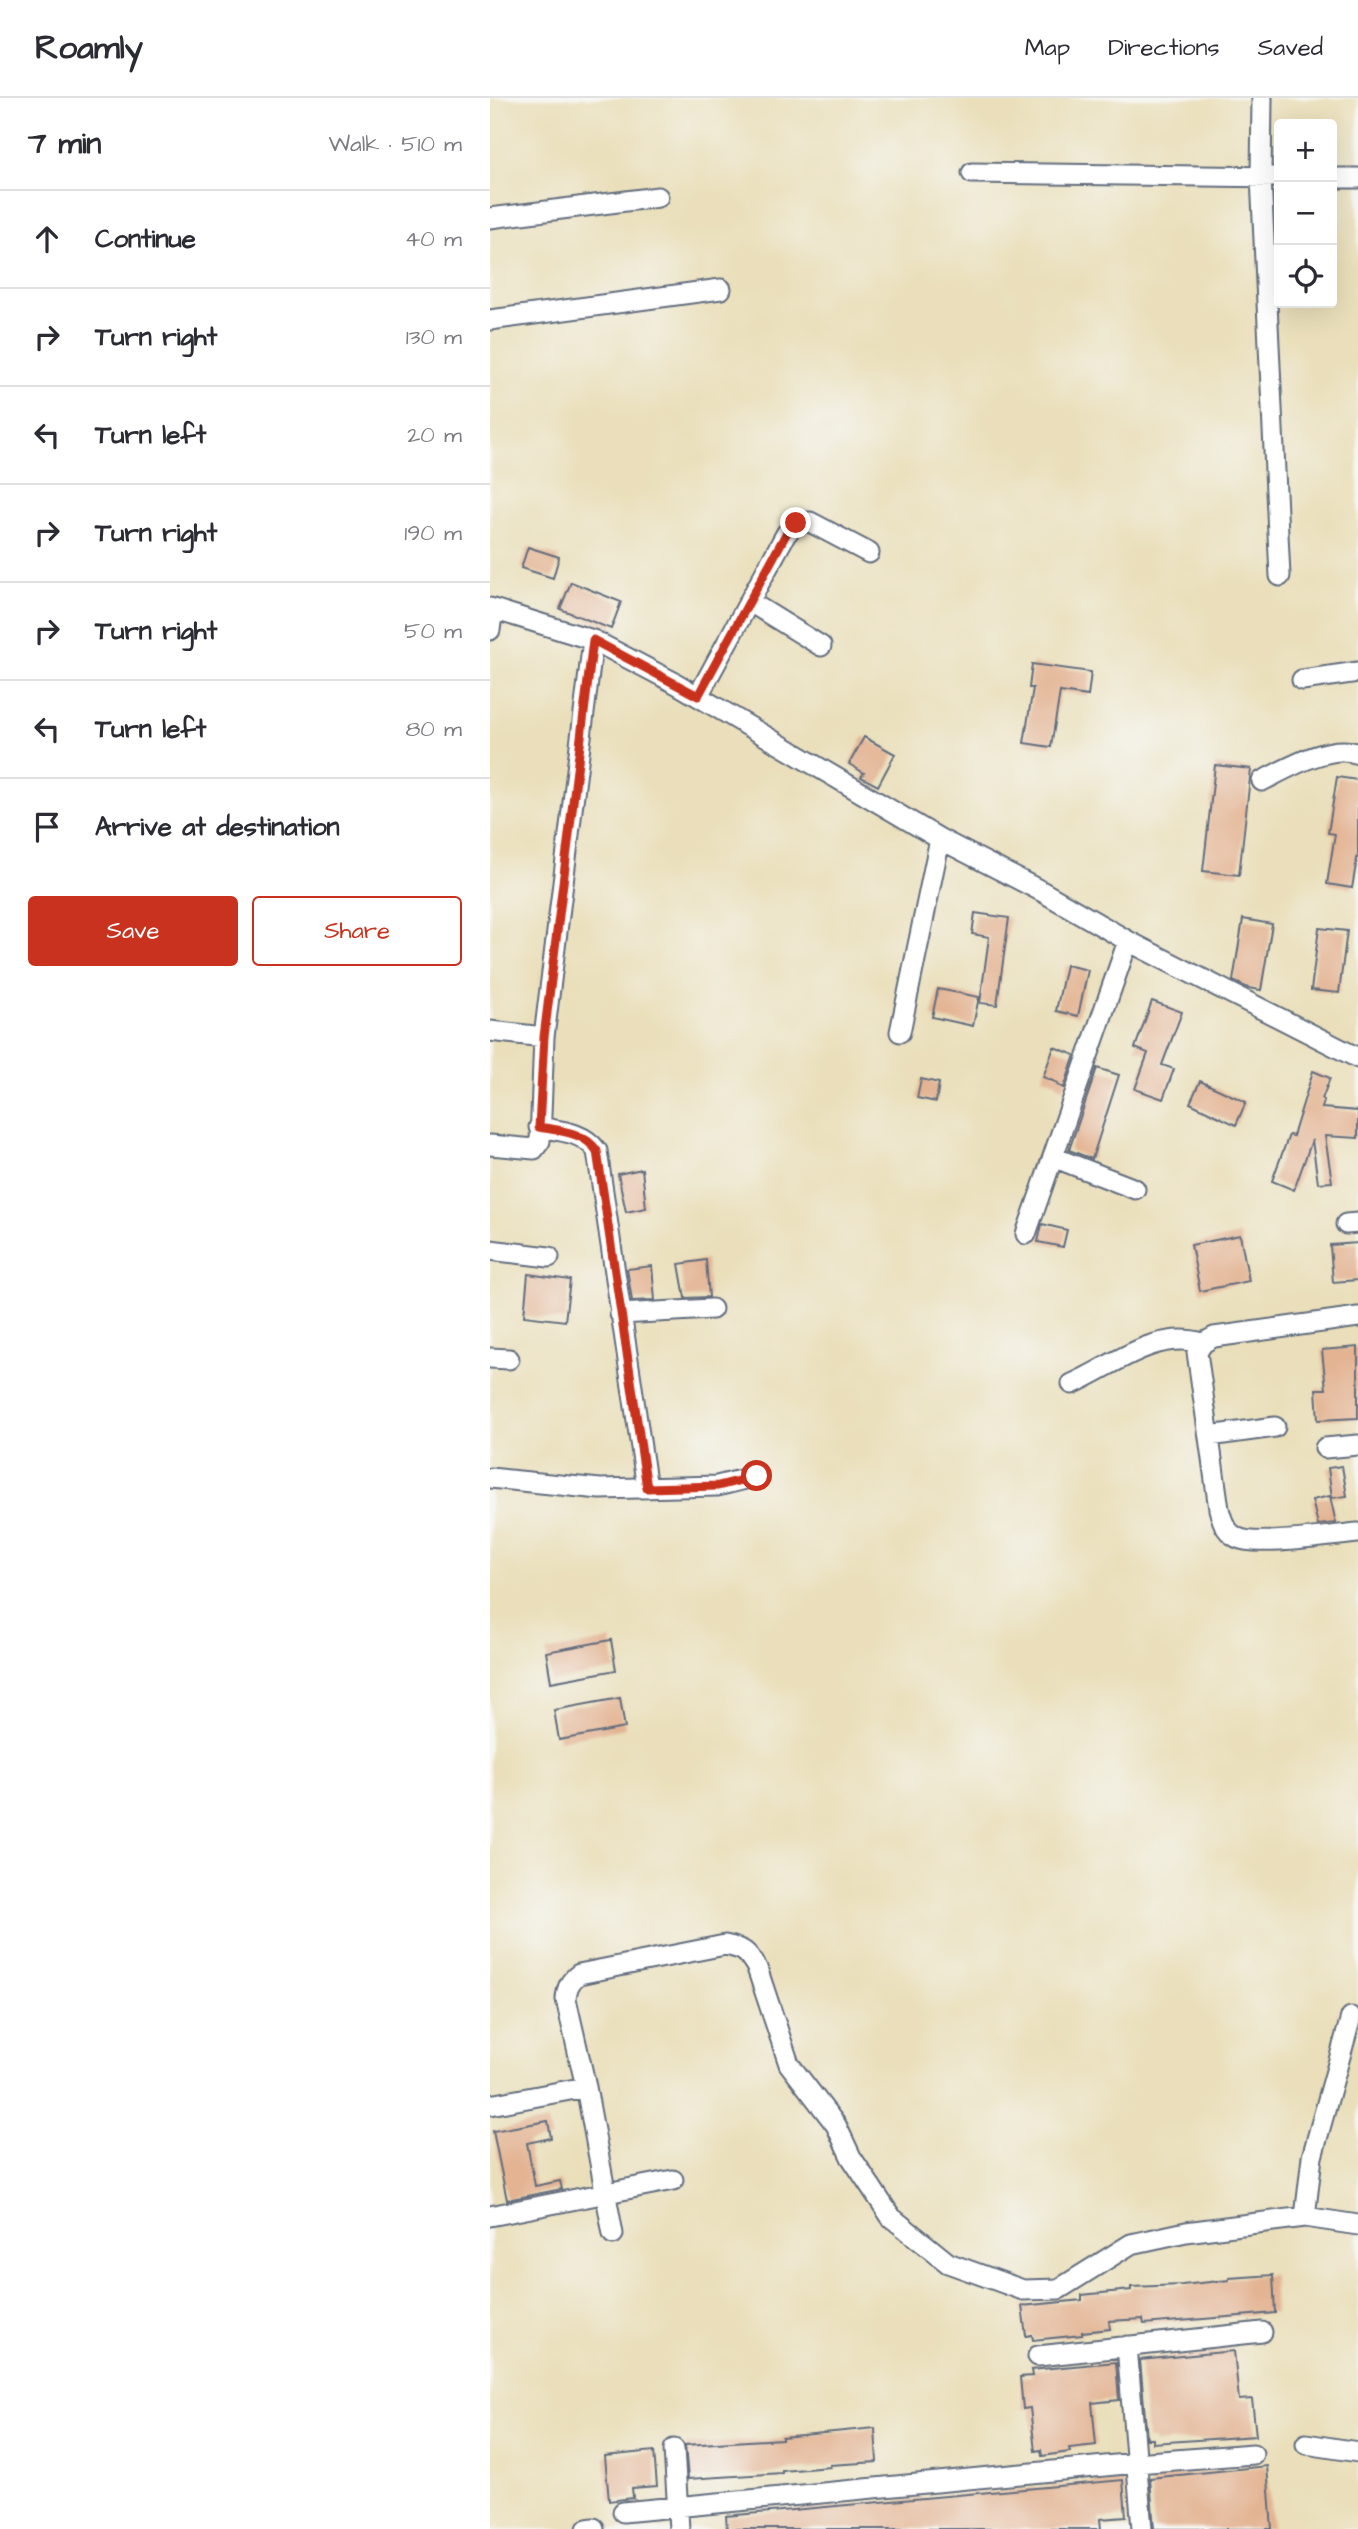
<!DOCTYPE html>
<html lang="en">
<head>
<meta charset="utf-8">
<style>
  body { margin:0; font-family:"Architects Daughter",sans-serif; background:#f7f7f7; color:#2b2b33 }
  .controls { position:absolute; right:21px; top:21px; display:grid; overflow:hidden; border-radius:7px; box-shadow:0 7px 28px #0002 }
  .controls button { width:63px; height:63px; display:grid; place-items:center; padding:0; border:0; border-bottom:2px solid #e1e1e2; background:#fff; color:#2b2b33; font:35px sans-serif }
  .stop { position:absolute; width:21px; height:21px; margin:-16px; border:5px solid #c8321e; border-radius:50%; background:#fff }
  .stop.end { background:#c8321e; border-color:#fff; box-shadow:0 2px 7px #0008 }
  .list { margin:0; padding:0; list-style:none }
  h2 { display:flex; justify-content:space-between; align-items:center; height:91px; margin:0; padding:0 28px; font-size:30px }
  h2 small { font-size:23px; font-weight:400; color:#7c7c81 }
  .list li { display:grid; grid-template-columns:46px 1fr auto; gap:21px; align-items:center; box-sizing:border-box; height:98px; padding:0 28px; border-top:2px solid #e1e1e2 }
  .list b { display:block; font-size:26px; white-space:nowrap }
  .list em { font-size:23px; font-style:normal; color:#7c7c81 }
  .actions { display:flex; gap:14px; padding:21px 28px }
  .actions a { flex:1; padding:16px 0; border:2px solid #c8321e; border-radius:7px; text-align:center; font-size:24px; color:#c8321e }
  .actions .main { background:#c8321e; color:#fff }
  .icon { flex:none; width:38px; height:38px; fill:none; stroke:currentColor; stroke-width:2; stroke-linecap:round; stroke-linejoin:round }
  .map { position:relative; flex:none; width:868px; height:2431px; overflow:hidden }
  header { display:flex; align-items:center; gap:42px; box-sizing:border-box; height:98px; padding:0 35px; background:#fff; border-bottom:2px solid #e1e1e2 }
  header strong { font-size:33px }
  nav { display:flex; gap:38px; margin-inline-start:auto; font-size:24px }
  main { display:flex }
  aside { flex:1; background:#fff }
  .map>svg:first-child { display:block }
  .building { fill:#e3b392 }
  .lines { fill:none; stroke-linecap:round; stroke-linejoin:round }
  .minor-casing { stroke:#636d7e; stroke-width:23 }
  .minor { stroke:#fff; stroke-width:19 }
  .route { stroke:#c8321e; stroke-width:9 }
</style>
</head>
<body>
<header>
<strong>Roamly</strong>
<nav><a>Map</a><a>Directions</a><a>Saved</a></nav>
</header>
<main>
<aside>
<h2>7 min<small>Walk · 510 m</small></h2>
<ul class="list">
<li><svg class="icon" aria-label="ahead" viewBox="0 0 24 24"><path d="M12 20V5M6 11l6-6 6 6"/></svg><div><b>Continue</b></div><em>40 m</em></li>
<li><svg class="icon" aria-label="right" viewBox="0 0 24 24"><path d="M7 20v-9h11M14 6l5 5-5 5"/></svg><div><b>Turn right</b></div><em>130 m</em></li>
<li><svg class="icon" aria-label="left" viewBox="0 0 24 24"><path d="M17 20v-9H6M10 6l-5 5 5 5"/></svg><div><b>Turn left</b></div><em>20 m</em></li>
<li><svg class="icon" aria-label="right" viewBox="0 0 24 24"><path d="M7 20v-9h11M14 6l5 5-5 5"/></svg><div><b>Turn right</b></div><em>190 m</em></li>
<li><svg class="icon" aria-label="right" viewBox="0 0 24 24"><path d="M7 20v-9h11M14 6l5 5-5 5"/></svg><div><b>Turn right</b></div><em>50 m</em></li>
<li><svg class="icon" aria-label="left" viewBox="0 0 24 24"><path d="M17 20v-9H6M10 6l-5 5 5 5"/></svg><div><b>Turn left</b></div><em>80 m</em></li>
<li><svg class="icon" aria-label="arrive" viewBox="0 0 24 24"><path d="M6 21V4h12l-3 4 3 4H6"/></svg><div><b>Arrive at destination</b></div></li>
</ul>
<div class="actions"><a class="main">Save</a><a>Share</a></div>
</aside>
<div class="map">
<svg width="868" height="2431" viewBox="0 0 868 2431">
  <rect width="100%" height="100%" fill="#f6f6f2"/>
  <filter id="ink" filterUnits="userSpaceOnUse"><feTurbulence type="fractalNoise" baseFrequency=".0143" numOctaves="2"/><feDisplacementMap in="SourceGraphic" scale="14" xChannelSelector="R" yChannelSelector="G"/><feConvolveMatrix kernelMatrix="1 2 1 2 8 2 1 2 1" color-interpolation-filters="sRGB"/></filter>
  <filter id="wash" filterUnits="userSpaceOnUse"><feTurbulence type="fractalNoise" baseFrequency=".00686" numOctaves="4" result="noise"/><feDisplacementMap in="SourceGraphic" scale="28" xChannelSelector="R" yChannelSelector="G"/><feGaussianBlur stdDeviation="1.57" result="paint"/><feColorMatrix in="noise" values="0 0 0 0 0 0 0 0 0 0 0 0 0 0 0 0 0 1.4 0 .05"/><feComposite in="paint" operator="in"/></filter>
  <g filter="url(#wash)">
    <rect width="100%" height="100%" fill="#eadfba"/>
    <g id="blocks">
      <path class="building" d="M38 449 69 459 63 480 31 470Z
        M81 484 131 504 121 531 70 511Z
        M542 566 601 574 598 598 570 594 561 649 534 645 543 590H539Z
        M374 639 405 656 388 688 371 679 374 675 359 666Z
        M725 667 761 671 749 777 713 773Z
        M847 679 868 682V755L862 790 837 786 845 736 838 735Z
        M485 815 519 820 507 907 490 905 499 839 482 836Z
        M753 821 782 826 771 892 758 890 743 883Z
        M829 830 857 833 849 895 821 892Z
        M576 867 598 872 588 918 566 913Z
        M448 891 489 899 483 928 442 919Z
        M662 903 692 914 672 967 684 971 673 1001 645 991 658 955 645 950Z
        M564 949 585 957 574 990 567 987 568 985 553 979Z
        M607 970 629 977 602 1061 579 1052Z
        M823 973 840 980 832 1001 834 1002 832 1010 868 1013V1040L835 1038 842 1084 828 1085 822 1042 804 1092 782 1083 799 1037 803 1038Z
        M431 981 449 985 446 1004 427 1000Z
        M710 983 756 1004 746 1027 700 1005Z
        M152 1071 156 1110 136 1114 128 1076Z
        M552 1126 577 1132 573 1149 548 1144Z
        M750 1137 759 1183 710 1193 701 1147Z
        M868 1145V1182L843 1184 840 1147Z
        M216 1162 219 1199 195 1200 189 1166Z
        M162 1168 165 1202 142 1203 137 1171Z
        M38 1176 80 1182 75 1223 34 1218Z
        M868 1249V1320L828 1322 826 1291H836L832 1252Z
        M852 1368 857 1398 842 1400 838 1370Z
        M840 1398 846 1425 828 1427 822 1402Z
        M121 1542 126 1572 61 1584 56 1554Z
        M130 1600 135 1630 69 1642 64 1612Z
        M58 2023 61 2040 37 2045 45 2088 70 2083 72 2091 17 2102 3 2033Z
        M783 2177 785 2215 654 2226 653 2221 619 2223 620 2231 592 2234V2237L543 2242 542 2237 536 2238 532 2208 592 2202V2197L641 2192V2189L692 2187 739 2182V2180Z
        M744 2253 749 2302 762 2301 766 2338 663 2345V2341H657L650 2262Z
        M626 2264 629 2302 602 2305 606 2347 579 2350 580 2354 552 2358 551 2352 545 2353 540 2310 533 2311 530 2279 542 2278 541 2272Z
        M385 2330 387 2364 340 2367V2369L292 2373V2375L198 2381 195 2347 292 2341V2339Z
        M164 2353 167 2388 142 2390 143 2400 119 2403 115 2358Z
        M777 2368 782 2431H664L660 2380Z
        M633 2382 636 2419 610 2421 611 2431H237L236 2418Z"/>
    </g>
  </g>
  <g filter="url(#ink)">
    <use href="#blocks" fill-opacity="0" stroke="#636d7e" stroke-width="2"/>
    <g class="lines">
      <defs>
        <path id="minor" d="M772 0 771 79 790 478
          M482 75 789 79
          M842 80H868
          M0 120 168 99
          M0 222 231 191
          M260 504 331 548
          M0 510 103 542 187 586 450 741 553 794 638 843 868 960
          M0 532 3 511
          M812 582 868 574
          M208 598 296 436 306 425 320 424 379 455
          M772 683C796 671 841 644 868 656
          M0 933 54 939
          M410 934 450 741
          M49 1029C71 1033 94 1034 107 1053L157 1390
          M0 1047 44 1051 50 1043 54 939 103 542
          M563 1059 645 1091
          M856 1126 868 1125
          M536 1136 638 843
          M0 1152 59 1159
          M130 1216 222 1211
          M868 1219 724 1239 713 1245 707 1254 729 1411C732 1422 735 1433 746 1439 763 1450 844 1437 868 1435
          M0 1260 19 1261
          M582 1286C623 1268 665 1231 713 1245
          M719 1338 785 1329
          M835 1350 868 1347
          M0 1380 110 1391 227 1388 267 1378
          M0 2007 96 1989
          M0 2118 183 2082
          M815 2119 822 2059 861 1919
          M123 2136 96 1989 76 1901C77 1889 80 1883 89 1876L235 1847C254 1851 257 1853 267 1870L299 1966 346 2027 361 2059 401 2119 458 2165 533 2192 569 2191 641 2146 696 2134 815 2119 868 2127
          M637 2248 652 2431
          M548 2258 772 2234
          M816 2346 868 2354
          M184 2351 189 2431
          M133 2414 646 2365 763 2356
          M97 2431 104 2430"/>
      </defs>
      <use href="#minor" class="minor-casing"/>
      <use href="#minor" class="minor"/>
    </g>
  </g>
  <g class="lines" filter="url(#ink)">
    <path class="route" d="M267 1378 228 1388 157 1390 107 1053C94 1034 71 1033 49 1029L54 939 103 542 208 598 296 436 306 425"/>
  </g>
</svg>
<div class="controls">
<button>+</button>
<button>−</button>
<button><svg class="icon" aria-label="locate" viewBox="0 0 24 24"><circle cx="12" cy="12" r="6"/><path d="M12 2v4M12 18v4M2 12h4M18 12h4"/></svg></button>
</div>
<div class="stop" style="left:267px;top:1378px"></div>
<div class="stop end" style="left:306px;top:425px"></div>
</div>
</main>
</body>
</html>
